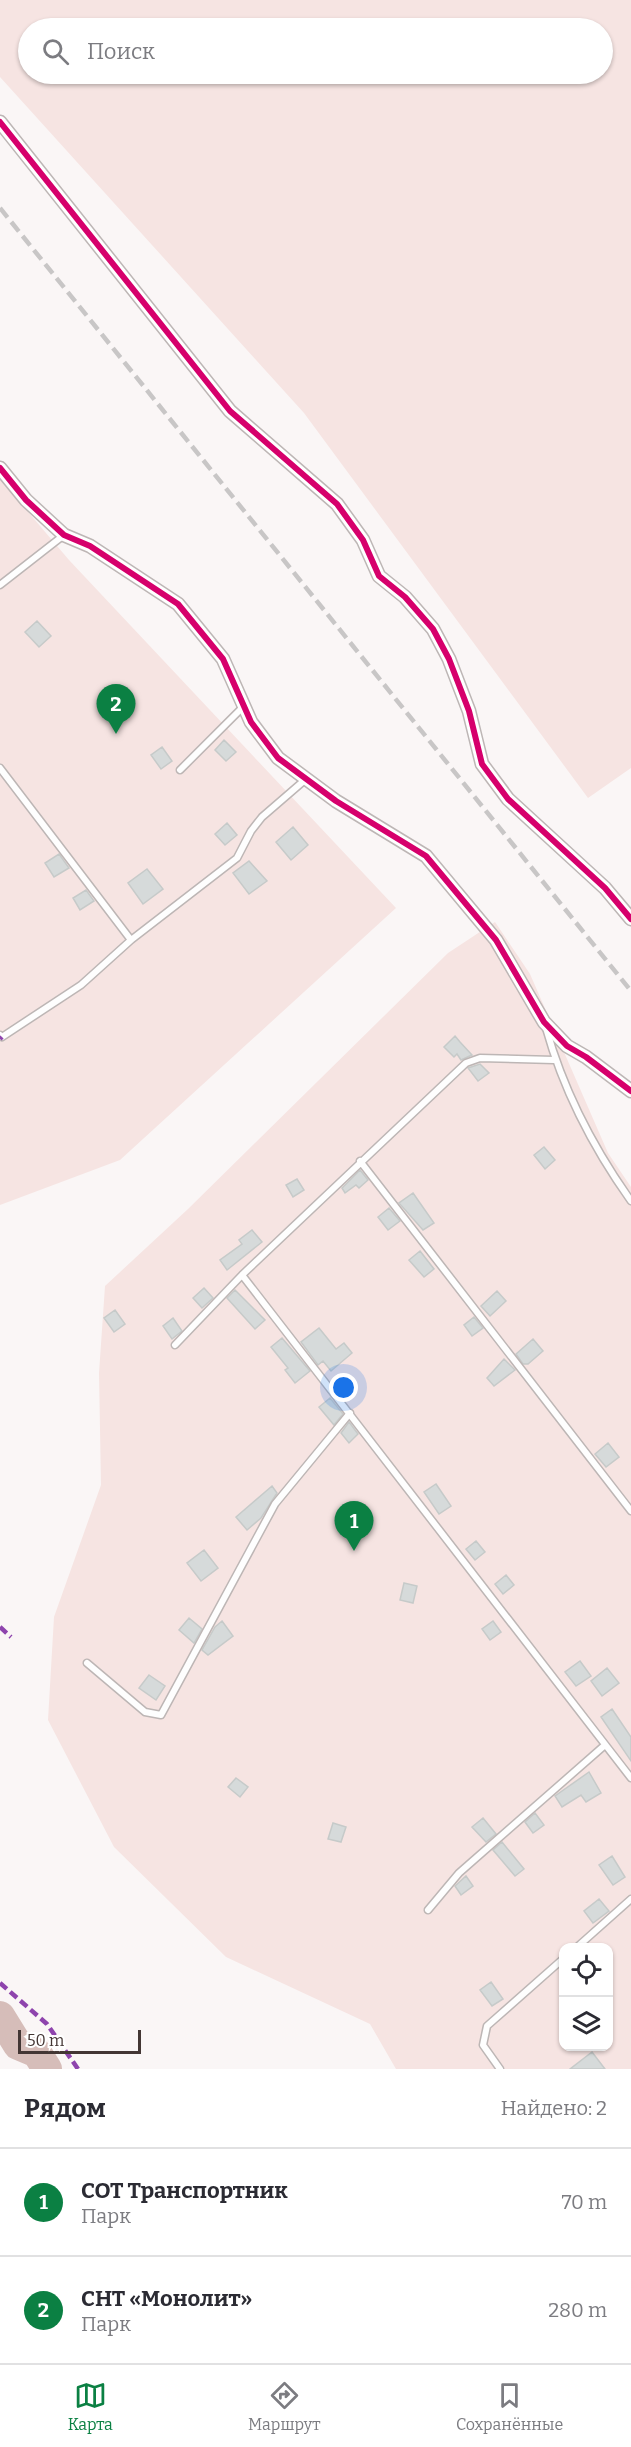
<!DOCTYPE html>
<html lang="ru">
<head>
<meta charset="utf-8">
<style>
  body { margin:0; font-family:Bitter,serif; background:#f2f2f3; color:#2b2b33 }
  .controls { position:absolute; right:18px; bottom:18px; display:grid; overflow:hidden; border-radius:12px; box-shadow:0 2px 4px #0004 }
  .controls button { width:54px; height:54px; display:grid; place-items:center; padding:0; border:0; border-bottom:2px solid #e1e1e2; background:#fff; color:#2b2b33; font:30px sans-serif }
  .scale { position:absolute; left:18px; bottom:15px; width:123px; box-sizing:border-box; padding-left:6px; border:3px solid #433634; border-top:0; font-size:16px; line-height:21px; white-space:nowrap; color:#433634; -webkit-text-stroke:4px #fff; paint-order:stroke }
  .you { position:absolute; left:344px; top:1388px; width:21px; height:21px; margin:-15px; border:4px solid #fff; border-radius:50%; background:#1a73e8; box-shadow:0 0 0 9px #1a73e833 }
  .badge { display:grid; place-items:center; width:39px; height:39px; border-radius:50%; background:#0b8043; color:#fff; font-size:20px; font-weight:700 }
  .pin { position:absolute; translate:-50% -50px; filter:drop-shadow(0 2px 3px #0008) }
  .pin::after { content:''; position:absolute; top:32px; width:21px; height:18px; background:inherit; clip-path:polygon(0 0,100% 0,50% 100%) }
  .list { margin:0; padding:0; list-style:none }
  h2 { display:flex; justify-content:space-between; align-items:center; height:78px; margin:0; padding:0 24px; font-size:26px }
  h2 small { font-size:20px; font-weight:400; color:#7c7c81 }
  .list li { display:grid; grid-template-columns:39px 1fr auto; gap:18px; align-items:center; box-sizing:border-box; height:108px; padding:0 24px; border-top:2px solid #e1e1e2 }
  .list b { display:block; font-size:22px; white-space:nowrap }
  .list p { margin:0; font-size:20px; white-space:nowrap; color:#7c7c81 }
  .list em { font-size:20px; font-style:normal; color:#7c7c81 }
  .icon { flex:none; width:33px; height:33px; fill:none; stroke:currentColor; stroke-width:2; stroke-linecap:round; stroke-linejoin:round }
  .map { position:relative; flex:none; width:631px; height:2069px; overflow:hidden }
  .search { position:absolute; background:#fff; box-shadow:0 2px 4px #0004; left:18px; right:18px; top:18px; height:66px; display:flex; align-items:center; gap:15px; box-sizing:border-box; padding:0 21px; border-radius:33px; color:#7c7c81; font-size:22px }
  .sheet { height:294px; background:#fff }
  nav { display:flex; justify-content:space-around; align-items:center; box-sizing:border-box; height:84px; border-top:2px solid #e1e1e2; background:#fff; font-size:16px; color:#7c7c81 }
  nav a { display:grid; justify-items:center; gap:3px }
  nav .on { color:#0b8043 }
  .map>svg:first-child { display:block }
  .green { fill:#f6e4e2; fill-rule:evenodd }
  .lines { fill:none; stroke-linecap:round; stroke-linejoin:round }
  .river { stroke:#d6bdb9; stroke-width:30 }
  .building { fill:#d6dada; stroke:#c6cac9; stroke-width:1.5 }
  .lane-casing { stroke:#bdb6b5; stroke-width:9 }
  .street-casing { stroke:#bdb6b5; stroke-width:15 }
  .lane { stroke:#fefefe; stroke-width:6 }
  .street { stroke:#fefefe; stroke-width:12 }
  .rail { stroke:#c8c6c6; stroke-width:4.5; stroke-dasharray:12 6; stroke-linecap:butt }
  .quiet { stroke:#8e44ad; stroke-width:4.5; stroke-dasharray:9 4.5; stroke-linecap:butt }
  .cycleway-casing { stroke:#fff; stroke-width:10 }
  .cycleway { stroke:#d6006c; stroke-width:6 }
</style>
</head>
<body>
<div class="map">
<svg width="631" height="2069" viewBox="0 0 631 2069">
  <rect width="100%" height="100%" fill="#faf6f6"/>
  <path class="green" d="M0 0H631V768L588 798 304 413 0 77ZM28 28H602V74H28Z
    M0 479 69 560 396 908 120 1160 0 1205Z
    M495 922 530 974 608 1153 631 1187V2069H396L370 2024 226 1957 114 1847 48 1720 54 1617 101 1485 99 1373 105 1286 188 1209 448 953ZM564 1948H608V2046H564Z"/>
  <g class="lines">
    <path class="river" d="M0 2016 18 2045 37 2053 47 2069"/>
  </g>
  <path class="building" d="M37 621 51 636 39 647 25 632Z
    M224 740 236 752 226 761 215 750Z
    M162 747 172 761 161 769 151 755Z
    M227 823 237 835 225 845 215 834Z
    M293 827 308 845 291 860 276 842Z
    M59 854 69 868 54 877 45 863Z
    M249 861 267 881 249 894 233 873Z
    M147 869 163 889 143 904 128 883Z
    M86 890 94 901 80 910 73 898Z
    M455 1036 460 1042 472 1055 461 1060 457 1054 454 1057 444 1047Z
    M480 1064 489 1073 478 1081 468 1068Z
    M544 1147 555 1160 545 1169 534 1155Z
    M360 1170 368 1180 359 1188 356 1185 345 1193 342 1188Z
    M297 1179 304 1190 293 1197 286 1185Z
    M413 1193 434 1223 423 1230 399 1203Z
    M389 1208 400 1221 388 1230 378 1217Z
    M252 1230 262 1242 227 1270 220 1260 242 1244 239 1240Z
    M420 1251 434 1269 424 1277 409 1260Z
    M204 1288 213 1298 202 1308 193 1298Z
    M235 1290 265 1320 255 1329 227 1298Z
    M497 1291 506 1301 490 1316 481 1306Z
    M115 1310 125 1324 114 1332 104 1318Z
    M474 1317 483 1328 472 1336 464 1325Z
    M173 1318 182 1331 172 1339 163 1326Z
    M319 1328 336 1349 344 1343 352 1353 331 1371 323 1361 318 1365 301 1342Z
    M282 1338 310 1371 295 1383 285 1370 288 1368 271 1347Z
    M533 1339 543 1351 528 1364H523L516 1354Z
    M504 1359 515 1370 494 1386 487 1378Z
    M330 1398 343 1414 334 1425 319 1407Z
    M349 1422 358 1434 349 1443 341 1433Z
    M608 1443 619 1457 606 1467 595 1454Z
    M436 1484 451 1506 439 1514 424 1492Z
    M272 1486 277 1493 261 1518 247 1530 236 1517Z
    M476 1541 485 1552 475 1560 466 1549Z
    M204 1550 218 1568 201 1581 187 1563Z
    M506 1575 514 1585 503 1594 495 1584Z
    M404 1583 417 1586 413 1603 400 1600Z
    M189 1618 202 1629 194 1643 179 1630Z
    M222 1621 233 1636 208 1655 202 1650 215 1627Z
    M493 1621 501 1632 490 1640 482 1629Z
    M580 1661 591 1676 576 1686 565 1672Z
    M607 1668 619 1683 602 1696 591 1681Z
    M149 1675 165 1686 156 1700 139 1688Z
    M612 1709 631 1737V1761L601 1717Z
    M589 1772 601 1793 586 1802 581 1795 562 1807 555 1796Z
    M236 1778 248 1787 240 1797 228 1787Z
    M535 1813 544 1825 533 1833 525 1822Z
    M483 1818 496 1834 486 1842 472 1827Z
    M333 1823 346 1827 341 1842 328 1839Z
    M502 1842 524 1869 515 1876 493 1850Z
    M612 1856 625 1877 613 1885 599 1865Z
    M466 1876 473 1886 461 1895 455 1886Z
    M599 1899 609 1911 593 1923 584 1911Z
    M491 1982 503 1999 492 2006 480 1990Z
    M592 2052 605 2069H570Z"/>
  <g class="lines">
    <defs>
      <path id="lane" d="M0 585 64 535
        M0 768 131 940
        M180 770 244 706
        M546 1028C563 1089 594 1149 631 1201
        M0 1035 2 1037 81 985 131 940 237 858 251 831 262 817 306 779
        M360 1161 631 1511
        M242 1275 631 1778
        M175 1345 242 1275 466 1063 480 1058 554 1060
        M87 1663 145 1712 161 1715 275 1504 350 1413
        M428 1910 459 1873 605 1745
        M576 1948 631 1899
        M500 2069 483 2045 487 2026 564 1958"/>
      <path id="street" d="M0 122 230 411 337 504 363 540 379 576 405 597 433 629 449 659 469 711 482 764 508 799 605 888 631 919
        M0 468 26 500 64 535 90 546 178 604 223 659 251 722 278 758 336 801 426 856 496 940 544 1022 567 1046 586 1057 631 1091"/>
    </defs>
    <use href="#lane" class="lane-casing"/>
    <use href="#street" class="street-casing"/>
    <use href="#lane" class="lane"/>
    <use href="#street" class="street"/>
    <path class="rail" d="M0 208 631 991"/>
    <path class="quiet" d="M0 1039 2 1037
      M0 1627 11 1637
      M0 1983 47 2024 78 2069"/>
    <defs>
      <path id="cycleway" d="M0 122 230 411 337 504 363 540 379 576 405 597 433 629 449 659 469 711 482 764 508 799 605 888 631 919
        M0 468 26 500 64 535 90 546 178 604 223 659 251 722 278 758 336 801 426 856 496 940 544 1022 567 1046 586 1057 631 1091"/>
    </defs>
    <use href="#cycleway" class="cycleway-casing"/>
    <use href="#cycleway" class="cycleway"/>
  </g>
</svg>
<div class="controls">
<button><svg class="icon" aria-label="locate" viewBox="0 0 24 24"><circle cx="12" cy="12" r="6"/><path d="M12 2v4M12 18v4M2 12h4M18 12h4"/></svg></button>
<button><svg class="icon" aria-label="layers" viewBox="0 0 24 24"><path d="M12 4l9 5-9 5-9-5zM3 14l9 5 9-5"/></svg></button>
</div>
<div class="scale">50 m</div>
<div class="you"></div>
<div class="pin badge" style="left:354px;top:1551px">1</div>
<div class="pin badge" style="left:116px;top:734px">2</div>
<div class="search"><svg class="icon" aria-label="search" viewBox="0 0 24 24"><circle cx="10" cy="10" r="6"/><path d="M15 15l6 6"/></svg>Поиск</div>
</div>
<section class="sheet">
<h2>Рядом<small>Найдено: 2</small></h2>
<ul class="list">
<li><span class="badge">1</span><div><b>СОТ Транспортник</b><p>Парк</p></div><em>70 m</em></li>
<li><span class="badge">2</span><div><b>СНТ «Монолит»</b><p>Парк</p></div><em>280 m</em></li>
</ul>
</section>
<nav>
<a class="on"><svg class="icon" aria-label="map" viewBox="0 0 24 24"><path d="M3 6l6-2 6 2 6-2v14l-6 2-6-2-6 2zM9 4v14M15 6v14"/></svg>Карта</a>
<a><svg class="icon" aria-label="directions" viewBox="0 0 24 24"><path d="M12 3l9 9-9 9-9-9zM9 14v-3h6M13 9l2 2-2 2"/></svg>Маршрут</a>
<a><svg class="icon" aria-label="saved" viewBox="0 0 24 24"><path d="M7 4h10v16l-5-4-5 4z"/></svg>Сохранённые</a>
</nav>
</body>
</html>
